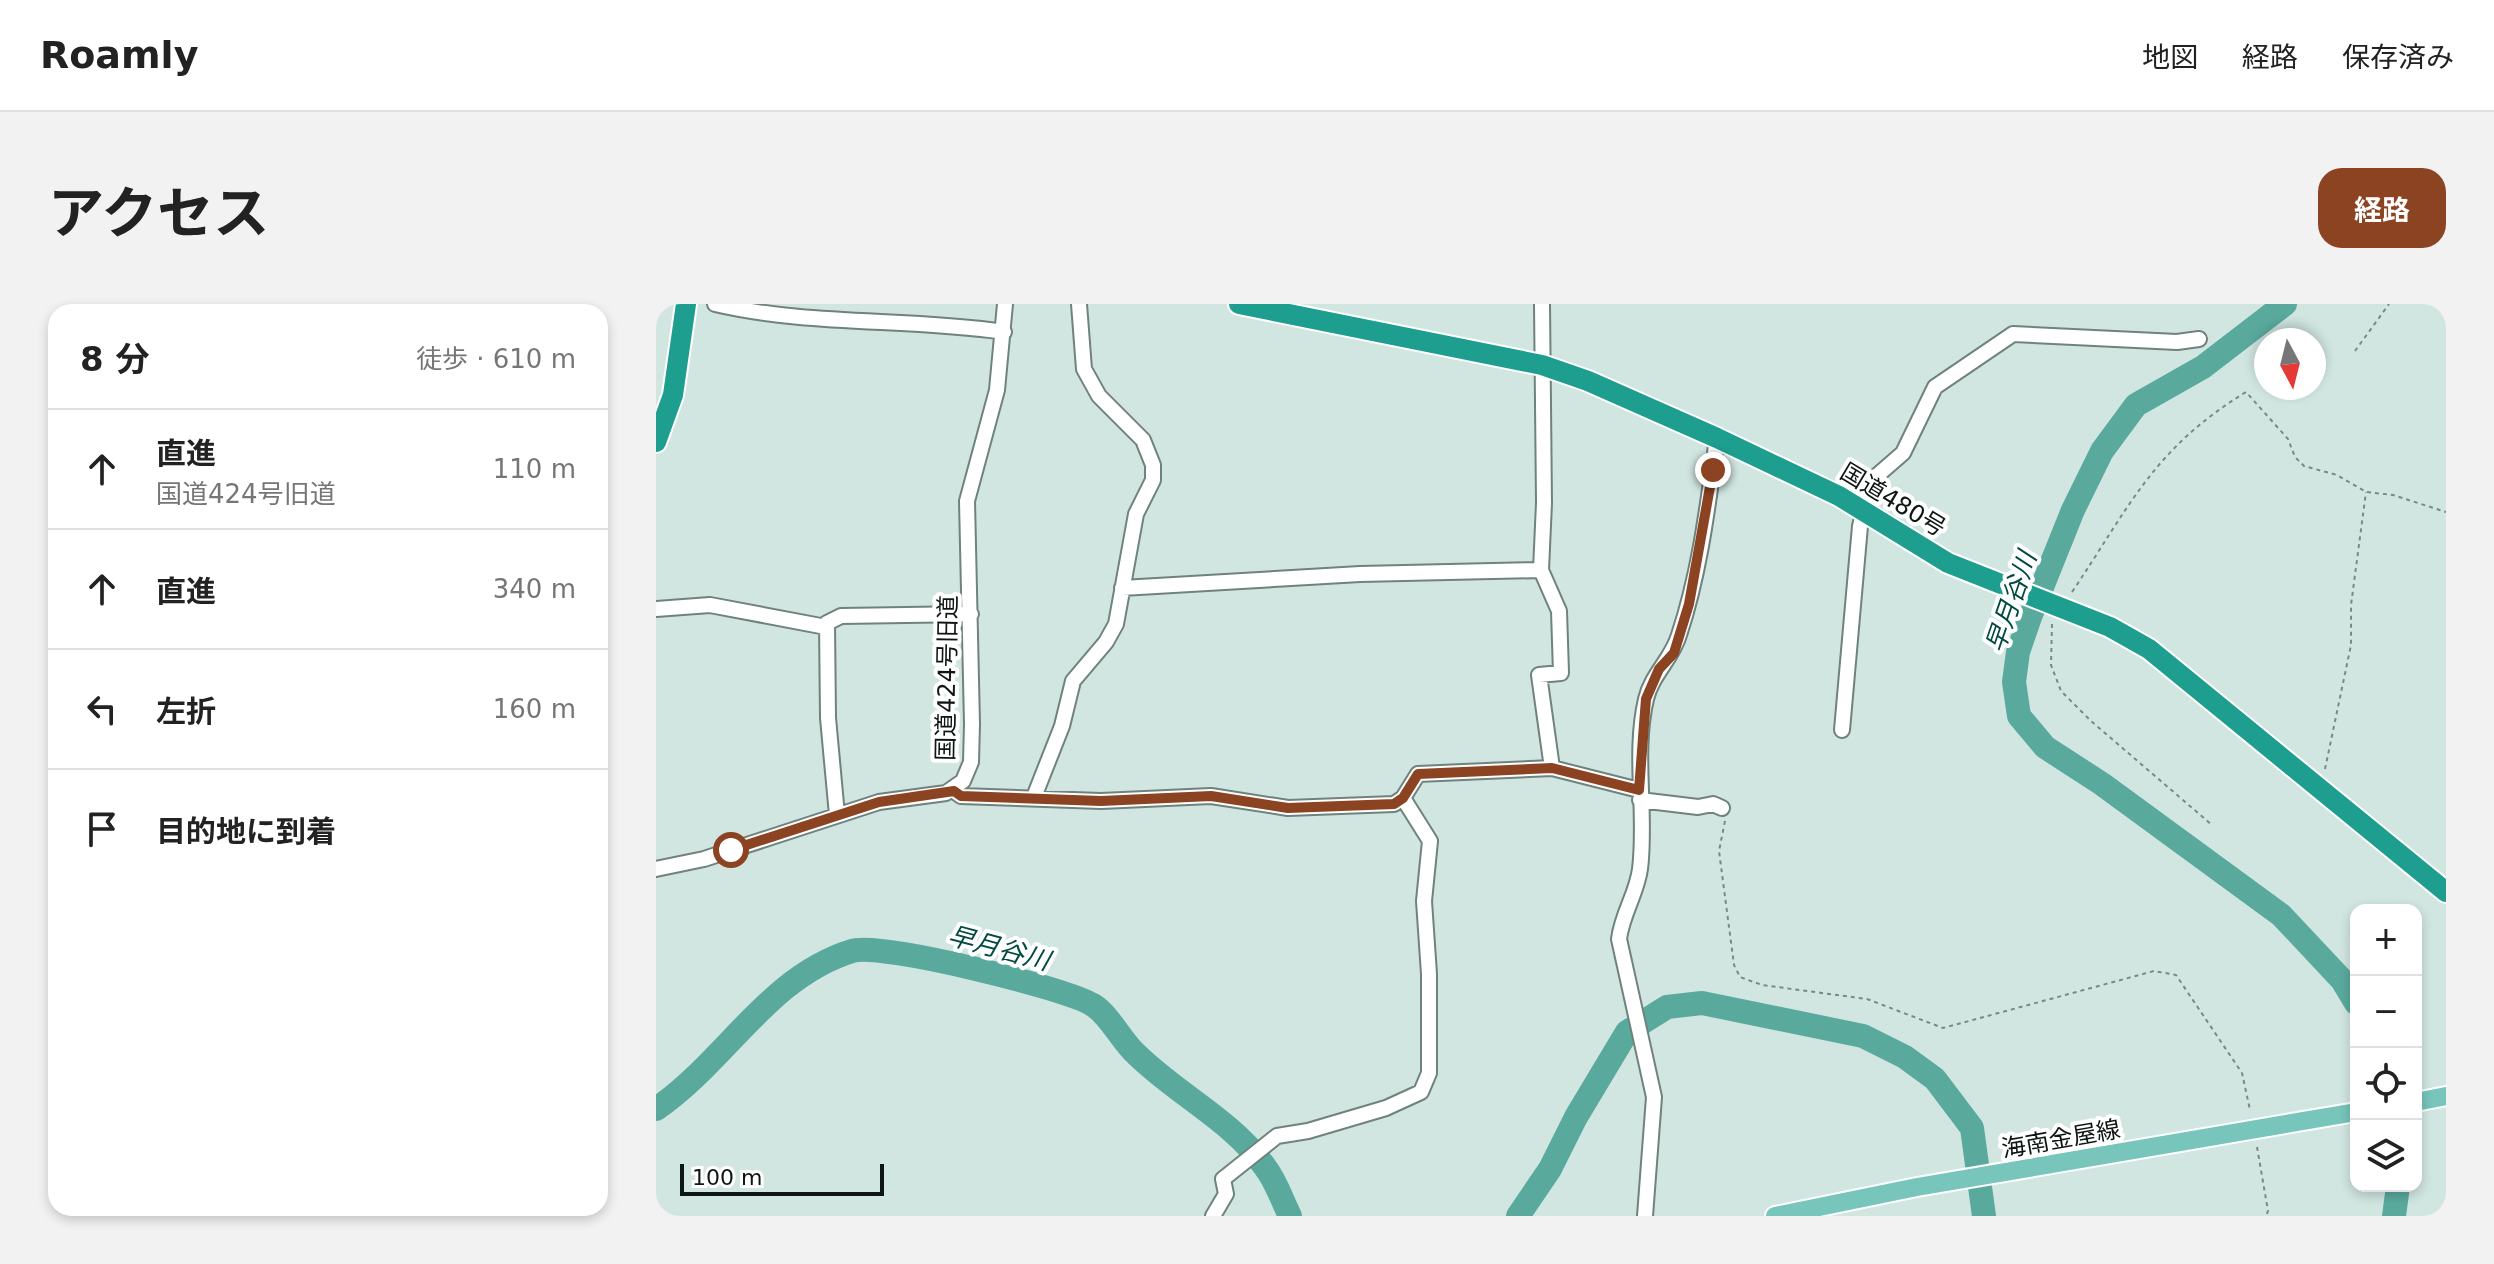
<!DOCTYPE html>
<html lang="ja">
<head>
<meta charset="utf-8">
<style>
  body { margin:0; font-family:"DejaVu Sans","Noto Sans JP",sans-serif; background:#f2f2f2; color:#222 }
  .controls { position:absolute; right:24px; bottom:24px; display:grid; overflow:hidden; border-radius:16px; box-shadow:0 4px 12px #0003 }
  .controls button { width:72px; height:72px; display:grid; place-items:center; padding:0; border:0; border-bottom:2px solid #e0e0e0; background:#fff; color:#222; font:40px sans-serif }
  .compass { position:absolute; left:1598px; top:24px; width:72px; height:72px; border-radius:50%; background:#fff; box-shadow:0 4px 12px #0003; rotate:173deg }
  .scale { position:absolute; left:24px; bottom:20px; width:204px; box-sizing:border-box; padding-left:8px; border:4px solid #0e1614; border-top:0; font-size:22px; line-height:28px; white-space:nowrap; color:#0e1614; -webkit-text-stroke:6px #fff; paint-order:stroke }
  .stop { position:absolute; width:24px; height:24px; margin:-18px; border:6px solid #8b4321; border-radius:50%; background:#fff }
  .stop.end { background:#8b4321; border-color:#fff; box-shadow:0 2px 8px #0008 }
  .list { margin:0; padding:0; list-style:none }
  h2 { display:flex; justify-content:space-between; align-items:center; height:104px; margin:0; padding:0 32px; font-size:34px }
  h2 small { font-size:26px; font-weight:400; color:#767676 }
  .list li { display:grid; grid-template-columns:52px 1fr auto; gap:24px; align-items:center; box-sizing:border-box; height:120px; padding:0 32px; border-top:2px solid #e0e0e0 }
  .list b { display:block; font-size:30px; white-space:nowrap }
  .list p { margin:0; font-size:26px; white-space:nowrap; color:#767676 }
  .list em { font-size:26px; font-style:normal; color:#767676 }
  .icon { flex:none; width:44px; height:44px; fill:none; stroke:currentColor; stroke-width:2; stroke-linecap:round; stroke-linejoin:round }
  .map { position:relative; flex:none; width:1790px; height:912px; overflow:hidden; border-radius:24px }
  header { display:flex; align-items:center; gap:48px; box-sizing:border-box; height:112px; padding:0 40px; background:#fff; border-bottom:2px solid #e0e0e0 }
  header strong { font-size:38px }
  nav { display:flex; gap:44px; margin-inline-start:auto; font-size:28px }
  .intro { display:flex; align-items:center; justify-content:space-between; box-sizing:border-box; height:192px; padding:0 48px }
  h1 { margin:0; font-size:56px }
  .button { padding:20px 36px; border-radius:24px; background:#8b4321; color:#fff; font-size:28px; font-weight:700 }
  main { display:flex; gap:48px; padding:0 48px }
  aside { flex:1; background:#fff; border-radius:24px; box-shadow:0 4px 12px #0003 }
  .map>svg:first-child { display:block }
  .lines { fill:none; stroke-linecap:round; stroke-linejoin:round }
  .river { stroke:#59aa9d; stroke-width:24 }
  .minor-casing { stroke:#6f827e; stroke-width:18 }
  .major-casing { stroke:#fff; stroke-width:22 }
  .highway-casing { stroke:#fff; stroke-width:24 }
  .path { stroke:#7a8985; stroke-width:2; stroke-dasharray:4 4; stroke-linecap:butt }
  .minor { stroke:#fff; stroke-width:14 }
  .major { stroke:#77c5bb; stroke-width:18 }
  .highway { stroke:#1d9e8e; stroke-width:20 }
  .route { stroke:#8b4321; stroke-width:10 }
  .labels { text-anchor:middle; stroke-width:8; stroke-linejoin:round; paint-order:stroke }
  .street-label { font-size:24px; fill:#0e1614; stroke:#fff }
  .water-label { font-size:26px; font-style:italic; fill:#004a42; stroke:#fff }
</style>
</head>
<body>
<header>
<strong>Roamly</strong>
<nav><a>地図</a><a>経路</a><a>保存済み</a></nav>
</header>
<div class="intro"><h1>アクセス</h1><a class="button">経路</a></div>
<main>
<aside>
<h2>8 分<small>徒歩 · 610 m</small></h2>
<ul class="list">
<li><svg class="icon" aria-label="ahead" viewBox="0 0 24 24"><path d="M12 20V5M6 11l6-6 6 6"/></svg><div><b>直進</b><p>国道424号旧道</p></div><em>110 m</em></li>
<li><svg class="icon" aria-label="ahead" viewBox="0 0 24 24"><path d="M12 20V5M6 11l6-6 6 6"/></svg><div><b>直進</b></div><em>340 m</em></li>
<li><svg class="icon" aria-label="left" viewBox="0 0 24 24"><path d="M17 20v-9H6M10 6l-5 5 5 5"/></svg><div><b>左折</b></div><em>160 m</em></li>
<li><svg class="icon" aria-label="arrive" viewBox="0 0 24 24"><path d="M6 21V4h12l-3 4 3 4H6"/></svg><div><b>目的地に到着</b></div></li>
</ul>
</aside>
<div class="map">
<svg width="1790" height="912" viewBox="0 0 1790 912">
  <rect width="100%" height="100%" fill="#d1e6e1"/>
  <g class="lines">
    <path class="river" d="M1629 0 1547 63 1480 101 1446 147 1417 206 1374 313 1362 348 1358 378 1363 412 1389 443 1446 480 1625 611 1686 676 1700 699
      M0 805C70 757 112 673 196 647 224 638 410 684 437 701 453 711 464 734 477 747 518 789 575 815 609 863 620 877 626 896 634 912
      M862 912 894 865 920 813 971 728 1011 703 1046 699 1207 732 1249 753 1279 775 1316 824 1328 912
      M1738 912 1742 882"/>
    <defs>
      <path id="minor" d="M59 0C153 22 252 14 348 28
        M886 0 888 199 885 266 903 307 905 369 883 371 896 464
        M466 284 704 270 885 266
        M0 305 54 301 170 323
        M1186 426 1204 222 1216 176 1247 149 1279 83 1357 30 1521 38 1543 35
        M298 487 305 492 445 497 555 492 632 504 738 500 747 494 762 470 896 464 983 486
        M378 493 406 422 417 377 450 338 460 320 480 210 497 176V161L487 136 443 92 428 65 423 0
        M984 496 1042 503 1057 500 1066 504
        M181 511 172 414 171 319 185 312 315 310
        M0 565 48 555 223 498 290 489 307 477 315 458 316 420 311 197 341 86 349 0
        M557 912 570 890 567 875 621 832 652 827 730 804 765 788 773 769V670L768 597 774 537 747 494
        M989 912 998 793 963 635C966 610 981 589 984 565 991 509 977 451 990 395 996 370 1016 355 1023 331 1044 268 1052 200 1061 134"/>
      <path id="major" d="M1760 798 1790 792
        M1119 912 1261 883 1700 808"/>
      <path id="highway" d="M583 0 886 61 932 77 1061 134 1183 192 1292 259 1454 323 1493 345 1790 588
        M0 138 17 91 30 0"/>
    </defs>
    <use href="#minor" class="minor-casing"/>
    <use href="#major" class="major-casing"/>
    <use href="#highway" class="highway-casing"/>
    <path class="path" d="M1699 47 1733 0
      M1416 288C1474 202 1497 145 1590 88L1632 135 1639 153 1648 162 1681 171 1710 188 1737 191 1790 208
      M1396 320 1395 361 1405 387 1435 417 1556 521
      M1669 465 1695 341V301L1710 188
      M1069 517 1063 547 1078 661 1084 673 1106 681 1211 695 1287 724 1498 667 1520 671 1586 769 1594 806
      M1601 843 1612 907 1610 912"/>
    <use href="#minor" class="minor"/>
    <use href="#major" class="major"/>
    <use href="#highway" class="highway"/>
  </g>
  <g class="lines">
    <path class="route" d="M75 546 223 498 298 487 305 492 445 497 555 492 632 504 738 500 747 494 762 470 896 464 983 486 990 395 1003 365 1018 349 1033 300 1057 166"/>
  </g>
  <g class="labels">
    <g class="street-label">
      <text transform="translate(1237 196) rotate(31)" y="8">国道480号</text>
      <text transform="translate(291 374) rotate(-89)" y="8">国道424号旧道</text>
      <text transform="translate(1405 835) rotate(-10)" y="8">海南金屋線</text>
    </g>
    <g class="water-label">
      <text transform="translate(1355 298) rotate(-71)" y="9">早月谷川</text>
      <text transform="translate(343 644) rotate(15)" y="9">早月谷川</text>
    </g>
  </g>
</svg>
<div class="controls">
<button>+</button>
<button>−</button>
<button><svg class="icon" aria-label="locate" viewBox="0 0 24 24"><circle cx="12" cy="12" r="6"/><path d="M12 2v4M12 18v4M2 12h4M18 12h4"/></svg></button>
<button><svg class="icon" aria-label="layers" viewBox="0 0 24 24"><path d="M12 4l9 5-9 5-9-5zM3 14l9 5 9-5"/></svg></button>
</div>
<svg class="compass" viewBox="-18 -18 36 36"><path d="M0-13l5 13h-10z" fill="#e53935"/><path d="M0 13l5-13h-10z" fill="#767676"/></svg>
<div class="scale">100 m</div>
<div class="stop" style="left:75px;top:546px"></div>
<div class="stop end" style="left:1057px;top:166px"></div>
</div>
</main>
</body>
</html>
